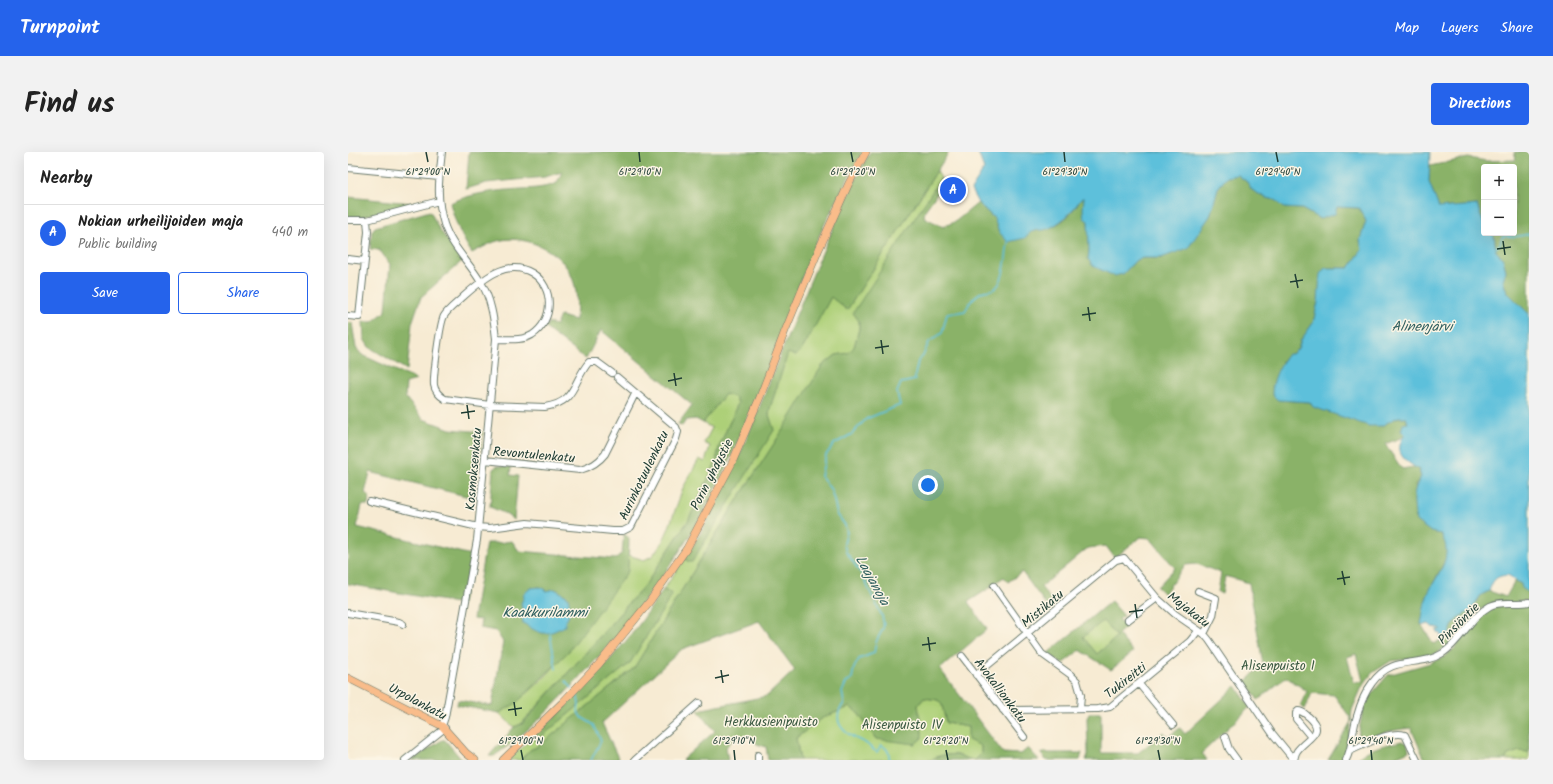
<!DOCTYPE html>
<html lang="en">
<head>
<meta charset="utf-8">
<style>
  body { margin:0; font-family:Kalam,sans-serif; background:#f2f2f2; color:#222 }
  .controls { position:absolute; right:12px; top:12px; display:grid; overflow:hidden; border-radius:4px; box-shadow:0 4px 16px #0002 }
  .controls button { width:36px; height:36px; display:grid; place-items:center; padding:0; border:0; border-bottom:1px solid #e0e0e0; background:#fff; color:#222; font:20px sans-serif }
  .you { position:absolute; left:580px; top:333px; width:14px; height:14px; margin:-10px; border:3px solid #fff; border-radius:50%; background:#1a73e8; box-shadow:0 0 0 6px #1a73e833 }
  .badge { display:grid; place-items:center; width:26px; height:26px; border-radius:50%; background:#2563eb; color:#fff; font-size:13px; font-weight:700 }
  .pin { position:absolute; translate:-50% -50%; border:2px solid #fff; box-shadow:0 1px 4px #0006 }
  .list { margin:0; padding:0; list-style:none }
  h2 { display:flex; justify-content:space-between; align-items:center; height:52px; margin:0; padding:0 16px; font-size:17px }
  h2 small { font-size:13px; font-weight:400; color:#767676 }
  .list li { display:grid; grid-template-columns:26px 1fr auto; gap:12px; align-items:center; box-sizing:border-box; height:56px; padding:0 16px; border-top:1px solid #e0e0e0 }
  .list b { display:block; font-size:15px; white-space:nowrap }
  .list p { margin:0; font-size:13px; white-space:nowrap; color:#767676 }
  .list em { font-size:13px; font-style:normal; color:#767676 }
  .actions { display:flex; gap:8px; padding:12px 16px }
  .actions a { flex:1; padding:9px 0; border:1px solid #2563eb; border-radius:4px; text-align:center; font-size:14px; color:#2563eb }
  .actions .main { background:#2563eb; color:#fff }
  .map { position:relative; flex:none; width:1181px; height:608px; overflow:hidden; border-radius:4px }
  header { display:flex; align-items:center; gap:24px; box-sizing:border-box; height:56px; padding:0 20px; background:#2563eb; color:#fff }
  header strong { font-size:19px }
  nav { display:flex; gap:22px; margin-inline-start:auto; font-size:14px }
  .intro { display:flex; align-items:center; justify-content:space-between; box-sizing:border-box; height:96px; padding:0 24px }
  h1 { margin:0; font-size:28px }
  .button { padding:10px 18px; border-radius:4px; background:#2563eb; color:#fff; font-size:14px; font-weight:700 }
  main { display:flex; gap:24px; padding:0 24px }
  aside { flex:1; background:#fff; border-radius:4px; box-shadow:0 4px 16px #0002 }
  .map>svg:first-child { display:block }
  .green { fill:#add078; stroke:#668656 }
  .forest { fill:#8ab268; stroke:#54784e; fill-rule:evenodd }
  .water { fill:#5dc0db; stroke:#3e7e88 }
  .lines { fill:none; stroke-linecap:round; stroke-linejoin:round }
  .stream { stroke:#5dc0db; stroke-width:1.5 }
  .minor-casing { stroke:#6b7a6c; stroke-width:8 }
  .major-casing { stroke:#6b7a6c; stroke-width:8 }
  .minor { stroke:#fff; stroke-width:6 }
  .major { stroke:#f9bc8a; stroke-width:7 }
  .ticks { fill:none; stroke:#1f3d34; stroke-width:1.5 }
  .labels { text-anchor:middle; stroke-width:3; stroke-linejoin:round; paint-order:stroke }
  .street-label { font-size:13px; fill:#1f3d34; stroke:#fcf5e5 }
  .park-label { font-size:13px; fill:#3b5a42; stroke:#fcf5e5 }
  .water-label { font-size:14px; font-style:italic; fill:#2e5e5e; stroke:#fcf5e5 }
  .ticks-label { font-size:10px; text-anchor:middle; fill:#1f3d34; stroke:#fcf5e5; stroke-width:3; stroke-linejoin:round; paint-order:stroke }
</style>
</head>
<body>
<header>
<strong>Turnpoint</strong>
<nav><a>Map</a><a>Layers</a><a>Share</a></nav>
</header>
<div class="intro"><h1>Find us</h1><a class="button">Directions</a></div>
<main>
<aside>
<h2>Nearby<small></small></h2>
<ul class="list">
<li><span class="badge">A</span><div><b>Nokian urheilijoiden maja</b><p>Public building</p></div><em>440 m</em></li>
</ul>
<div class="actions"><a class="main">Save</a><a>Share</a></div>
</aside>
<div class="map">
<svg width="1181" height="608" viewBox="0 0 1181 608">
  <rect width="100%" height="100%" fill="#fcf5e5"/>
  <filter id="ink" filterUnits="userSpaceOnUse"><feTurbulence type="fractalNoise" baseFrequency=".025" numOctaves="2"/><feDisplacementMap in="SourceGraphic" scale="8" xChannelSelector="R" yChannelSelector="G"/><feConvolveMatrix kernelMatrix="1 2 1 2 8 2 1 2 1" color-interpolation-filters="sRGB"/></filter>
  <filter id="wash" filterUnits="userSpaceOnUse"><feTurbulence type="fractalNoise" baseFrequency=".012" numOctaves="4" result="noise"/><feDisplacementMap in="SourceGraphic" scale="16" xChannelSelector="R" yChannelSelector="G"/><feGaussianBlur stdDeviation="0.9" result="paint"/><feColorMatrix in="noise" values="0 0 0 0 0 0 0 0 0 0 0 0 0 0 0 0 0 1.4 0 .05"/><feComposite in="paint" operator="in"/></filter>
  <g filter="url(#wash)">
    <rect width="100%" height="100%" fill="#f7ebd3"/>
    <path class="green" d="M589 19 593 26 511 169V177L506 195 500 201 488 203 474 214 563 172 431 284 383 358 286 516 191 594 182 598 172 608H161L185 584 188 589 282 511 323 440 315 438 337 406 340 410 426 278 421 263 422 256 440 200 455 196 483 145 499 158Z
      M377 242 387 245 390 251 371 295 368 310 340 369 300 429 235 504 173 572 166 575 151 561C208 529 245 463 280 409V403L296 408 304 404 313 393 320 378 335 336 351 307 357 310 362 294 356 291 364 276 355 271Z
      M755 468 769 485 749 502 735 485Z
      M576 546 590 548 594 553 598 571 620 575 633 594V602L627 608C620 608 615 604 608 603 600 602 590 603 583 608H452L448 586 476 565 502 555 510 561 528 587 574 581 570 553Z
      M1171 599 1181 600V608H1157L1160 603Z"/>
    <path class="forest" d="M121 0H514C496 34 477 68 463 103 426 195 396 292 345 378 316 425 283 469 246 510 215 544 184 578 146 604H141L166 575 174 572 235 504 300 429 340 369 368 310 371 295 390 251 387 245 377 242 355 271 348 267 338 268 334 274 330 272 344 253 253 178 238 207 197 176 200 171 208 173 212 164 228 168C229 152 230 140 224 125 213 98 174 80 146 90 139 93 131 97 124 101 113 85 107 69 102 51 120 43 141 39 160 38 177 36 193 38 209 31L214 20 197 25 138 31 118 37Z
      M522 0H601L499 158 483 145 455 196 448 204 440 201 422 256 421 263 426 278 344 410H340L337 406C378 344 404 274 431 206 459 136 487 66 522 0Z
      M1166 0H1181V162L1161 142 1157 135 1155 128 1158 119 1155 107 1148 99 1146 84 1143 81H1166V15H1136V73L1129 53 1091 56 1081 30 1082 14 1120 6 1139 9 1168 8Z
      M890 23 899 30 904 38 918 46 928 48 936 56 954 57 972 67 989 55 1011 56 1018 69 1012 88 1014 98 1001 116H977L973 122 970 150 965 171 953 188 950 197 935 208 924 235 930 248 962 250 1033 274 1050 265H1058C1064 286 1051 286 1037 292L1054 317 1066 315 1071 318 1073 325 1067 333 1083 380 1093 382 1098 391 1099 405 1079 443 1073 472 1085 492 1100 485 1105 472 1111 465 1122 459 1133 443 1141 439 1158 445 1167 429 1173 432 1181 441V448L1132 457 1102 492 1091 500 1082 504 1043 509 1024 521 1014 535 1004 558 999 599 994 608H980L1004 568 986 543 964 541 957 557 952 554 959 539 938 525 910 548 898 529 915 512 901 431 877 424 874 442 870 440 873 421 849 412 837 413 816 442 809 435 827 416 802 386 792 385 767 406 758 394 740 396 736 399 693 435 708 454 702 458 674 420 660 430 656 425 642 434 643 435 620 450 639 477 592 517 655 601 673 602 680 596 691 608H583C590 603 600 602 608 603 615 604 620 608 627 608L633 602V594L620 588V575L598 571 594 553 590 548 576 546 570 553 574 581V586L567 592 528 587 510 561 502 555 476 565 448 586 452 608H420L418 595 409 592 402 585 386 587 378 595 380 608H334L367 579 350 558 419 544 447 518 411 469 334 497 254 571 271 608H172L182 598 191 594 286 516 383 358 431 284 474 214 488 203 500 201 506 195 511 177V169L505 161 593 26 594 35 577 58 576 65 595 75 608 69 630 51 646 66 651 80C675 80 702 82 720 64 725 59 729 52 734 46H737C734 60 738 58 740 70 741 81 742 96 740 107L745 114 775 122 788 108 795 106H813L851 78 862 64 870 36 879 25ZM1008 502 1015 529 1006 531 999 505Z
      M0 45 64 51 10 66 0 65Z
      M82 59 90 75 114 109 73 145 64 171 59 218 21 195 16 187 15 170H24L38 159 42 112 31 98 22 97 24 79 27 75Z
      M0 170 4 171 8 196 14 203 69 228 58 231 57 245 75 267 102 277 135 280 126 346 22 320 17 341 21 344 20 353H14L9 375 123 403 114 452 0 432Z
      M149 314 163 315 162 323 170 324 166 368 156 361 142 355 145 317Z
      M276 382 281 386 280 419 221 499 185 535 167 552 151 561 109 553 110 548 144 554 155 490 148 479 132 476 133 468 125 467 138 391H150L164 389 171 399 267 407 274 401ZM192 435 199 439 207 437 220 445C220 451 222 459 220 465 219 472 199 477 192 480L175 471C172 457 174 447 183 436Z
      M315 438 323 440 324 443 282 511 188 589 185 584C222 552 256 516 287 478 297 465 306 451 315 438Z
      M763 449 776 464 771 467 778 475 770 482 785 500 763 518 732 498 714 512 700 501ZM755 469 769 485 749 502 735 485Z
      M1181 453V600L1171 599 1160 603 1157 608H1077L1063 576C1043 578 1028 582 1011 591L1010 584 1014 563 1020 546 1040 523 1082 511 1094 506 1106 497 1135 461 1143 457 1148 454Z
      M888 534 902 555 854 601 859 608H738L740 602 739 566 741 561H753V601H790L816 580 820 585 832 576 837 582Z
      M94 588H97L114 608H64Z
      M1054 589 1059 591 1061 599 1040 608H1008C1020 595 1038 593 1054 589Z
      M694 601H734L732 608H698L693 602Z"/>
    <path class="water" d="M630 0H1082L1081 30 1091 56 1129 53 1136 73V81H1143L1146 84 1148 99 1155 107 1158 119 1155 128 1157 135 1161 142 1181 162V441L1174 436 1173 432 1160 423C1147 424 1145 428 1141 439L1133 443 1122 459 1111 465 1105 472 1100 485 1092 489 1093 483 1088 478H1092V476L1084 475 1081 472 1076 473 1073 472C1075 462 1076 451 1080 442 1089 421 1107 406 1093 382L1083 380 1068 369C1066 354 1063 339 1073 325L1071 318C1057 308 1044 302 1057 282L1053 279 1055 272 1060 271 1058 265H1050L1033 274H1021L965 255 962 250 930 248 924 243C924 228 931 214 940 202H944L950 197 953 188 965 171 970 150 972 122 977 116H1001L1014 98 1012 88 1018 69 1011 56 989 55 987 62 972 67 954 57 936 56 928 48 918 46 904 38 899 30 890 23 879 25 870 36 862 64 840 96 813 106H795L788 108 775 122 766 124 745 114 740 107 741 99 740 69 736 66 735 57 736 46H734C723 60 718 67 702 76 692 81 686 74 677 86L660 90 651 80 646 66 630 51 623 38 636 17Z
      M192 435 199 439 207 437 220 445C222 453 223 464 217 470V474C197 484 195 484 175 471 174 464 175 458 173 451L176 445 175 442 183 436Z"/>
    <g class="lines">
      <path class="stream" d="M1148 96 1152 92 1154 85 1160 84 1166 85 1181 82
        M202 482 208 517
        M218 529 224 536
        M229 542 231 552 230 560 233 565 246 573 253 589 243 608
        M541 608C542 601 540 596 533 593L529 600C525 598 522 595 519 592 516 590 511 588 507 586 492 578 484 567 496 551L494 540 498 531 504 526 506 516 511 507 526 501C527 497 527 492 529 488 534 476 538 479 534 464L513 421 498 400 496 392 499 380 497 373 489 362 486 348 483 338 473 324 478 303 486 292 504 282 518 267 552 253 549 240 553 231 567 228V223L570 209 575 204 581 190 594 181 599 162 617 159C622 150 626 143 636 139 639 138 643 139 646 137 657 131 658 102 660 90"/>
    </g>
  </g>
  <g filter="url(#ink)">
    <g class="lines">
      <defs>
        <path id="minor" d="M94 0C91 27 88 46 96 72 103 94 121 110 132 129 143 145 146 168 148 187L129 388 97 565 94 574
          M0 16 91 25
          M0 68H19L91 49
          M0 107 17 109
          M0 164 11 165 20 80 19 68
          M148 187C160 187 174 189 184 183 206 169 207 135 184 121 158 106 134 128 115 145 109 151 100 157 96 164 92 171 85 225 86 233 87 240 92 244 97 247L142 253 197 255C229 250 224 230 241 210H249L264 221
          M137 308 232 318C243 315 250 311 257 302L287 242
          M21 349 130 375 142 376 179 371 265 379H275L283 375 328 287 330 280 328 275 269 225
          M646 434 694 502 723 523 729 529 733 543 732 557
          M850 439 868 446 865 464 856 482
          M0 461 51 470 55 472
          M780 468 809 446
          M614 504 676 585
          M628 523 768 408 776 406 809 446 827 462 856 482 861 488 924 581 946 608
          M791 532 825 573
          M655 558 750 557 762 555 842 489 850 479
          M877 585 881 597 889 608
          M1002 599C1016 593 1042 578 1057 583L1069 608
          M410 603V608
          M57 608 97 576
          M287 608 351 551
          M946 608C947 605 947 602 949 599 958 586 979 581 961 565 957 562 955 559 950 559L948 561V567L963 585
          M998 608C1005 594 1004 579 1009 564 1012 553 1017 540 1024 531 1046 501 1070 517 1095 501 1113 489 1122 465 1142 454 1153 448 1169 453 1181 450"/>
        <path id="major" d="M0 526 94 574 118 601 127 608
          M155 608 214 551 251 512 302 449 339 396 384 311 412 245 437 179 471 97 501 31 518 0"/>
      </defs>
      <use href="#minor" class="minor-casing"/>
      <use href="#major" class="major-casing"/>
      <use href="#minor" class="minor"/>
      <use href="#major" class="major"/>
    </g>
  </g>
  <path class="ticks" d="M78 0 80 10M291 0 292 10M503 0 505 10M716 0 717 10M928 0 930 10M1155 89 1157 103M1149 97 1163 95M947 122 950 136M942 130 955 128M740 155 742 169M734 163 748 161M533 188 535 202M527 196 541 194M326 221 328 234M320 229 334 226M119 253 121 267M113 261 127 259M994 419 997 433M989 427 1002 425M787 452 789 466M781 460 795 458M580 485 582 499M574 493 588 491M373 518 375 531M367 526 381 523M166 550 168 564M160 558 174 556M173 598 175 608M386 598 387 608M598 598 600 608M810 598 812 608M1023 598 1024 608"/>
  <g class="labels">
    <g class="street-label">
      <text transform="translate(186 302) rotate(5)" y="5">Revontulenkatu</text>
      <text transform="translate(125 317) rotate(-85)" y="5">Kosmoksenkatu</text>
      <text transform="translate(363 322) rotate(-63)" y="5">Porin yhdystie</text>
      <text transform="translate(295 323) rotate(-64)" y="5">Aurinkotuulenkatu</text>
      <text transform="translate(694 456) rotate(-40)" y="5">Mistikatu</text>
      <text transform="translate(841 457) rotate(38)" y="5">Majakatu</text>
      <text transform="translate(1110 471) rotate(-45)" y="5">Pinsiöntie</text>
      <text transform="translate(777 528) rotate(-38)" y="5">Tukireitti</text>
      <text transform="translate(653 538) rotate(53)" y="5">Avokallionkatu</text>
      <text transform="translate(70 549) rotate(28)" y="5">Urpolankatu</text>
    </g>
    <g class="park-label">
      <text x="930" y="518">Alisenpuisto I</text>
      <text x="423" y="574">Herkkusienipuisto</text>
      <text x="554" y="577">Alisenpuisto IV</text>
    </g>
    <g class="water-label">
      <text x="1074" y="179">Alinenjärvi</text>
      <text transform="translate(525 428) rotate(61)" y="5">Laajanoja</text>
      <text x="197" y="465">Kaakkurilammi</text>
    </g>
  </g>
  <g class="ticks-label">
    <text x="80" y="23">61°29'00"N</text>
    <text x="292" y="23">61°29'10"N</text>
    <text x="505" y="23">61°29'20"N</text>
    <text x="717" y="23">61°29'30"N</text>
    <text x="930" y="23">61°29'40"N</text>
    <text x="173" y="592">61°29'00"N</text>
    <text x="386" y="592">61°29'10"N</text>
    <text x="598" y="592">61°29'20"N</text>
    <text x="810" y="592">61°29'30"N</text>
    <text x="1023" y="592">61°29'40"N</text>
  </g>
</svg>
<div class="controls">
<button>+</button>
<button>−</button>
</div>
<div class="you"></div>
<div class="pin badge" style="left:605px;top:38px">A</div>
</div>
</main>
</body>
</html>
